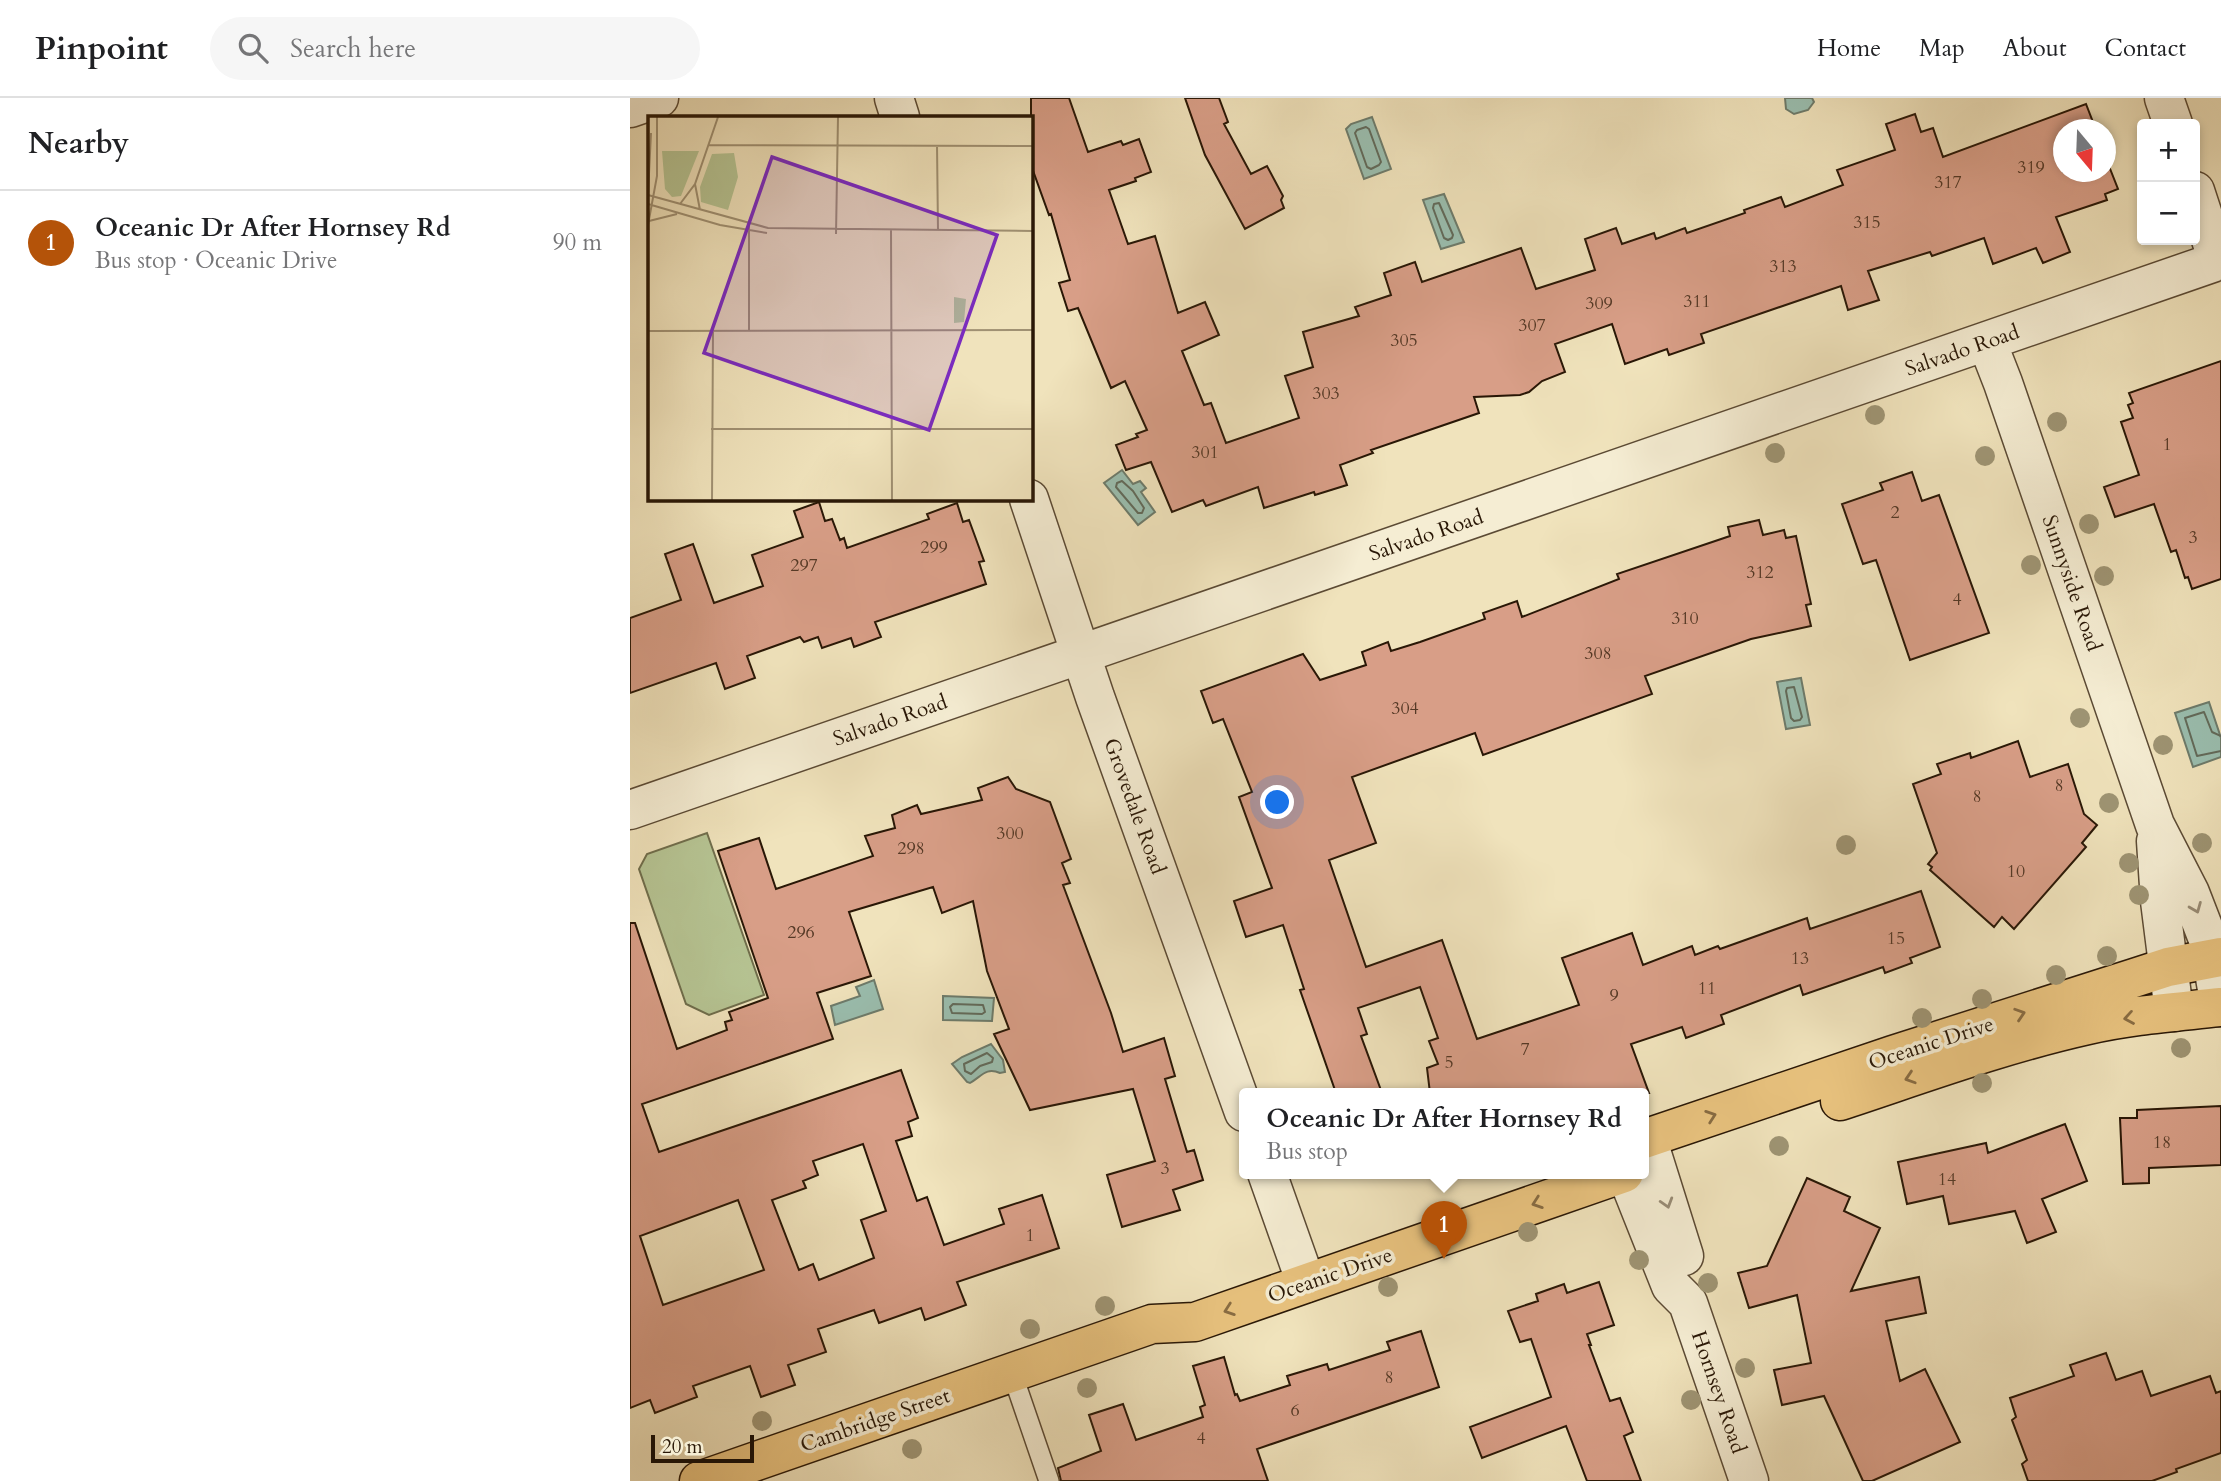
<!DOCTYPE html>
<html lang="en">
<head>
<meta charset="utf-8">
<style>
  body { margin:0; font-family:Cardo,serif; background:#f6f6f6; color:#202124 }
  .controls { position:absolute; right:21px; top:21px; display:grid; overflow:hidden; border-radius:7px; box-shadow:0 4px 10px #0003 }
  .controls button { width:63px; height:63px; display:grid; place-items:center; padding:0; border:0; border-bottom:2px solid #e0e0e0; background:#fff; color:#202124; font:35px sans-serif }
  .compass { position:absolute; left:1423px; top:21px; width:63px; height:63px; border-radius:50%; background:#fff; box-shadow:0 4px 10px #0003; rotate:161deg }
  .scale { position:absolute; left:21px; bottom:18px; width:103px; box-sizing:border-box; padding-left:7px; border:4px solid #291706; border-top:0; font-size:19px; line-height:24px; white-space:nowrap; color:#291706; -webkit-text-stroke:5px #f5edd3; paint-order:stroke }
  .you { position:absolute; left:648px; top:705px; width:24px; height:24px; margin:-18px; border:5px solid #fff; border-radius:50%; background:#1a73e8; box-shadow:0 0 0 10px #1a73e833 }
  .badge { display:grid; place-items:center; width:46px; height:46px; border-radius:50%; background:#b45309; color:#fff; font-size:23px; font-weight:700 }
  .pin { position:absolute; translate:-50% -58px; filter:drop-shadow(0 2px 4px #0008) }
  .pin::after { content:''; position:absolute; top:37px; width:24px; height:21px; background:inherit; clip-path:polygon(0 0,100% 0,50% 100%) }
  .popup { position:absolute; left:609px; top:990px; width:410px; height:91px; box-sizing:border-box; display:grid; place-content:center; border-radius:7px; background:#fff; filter:drop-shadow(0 2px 5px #0005); font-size:23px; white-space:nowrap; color:#757577 }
  .popup b { font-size:26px; color:#202124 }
  .popup::after { content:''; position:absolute; left:50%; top:100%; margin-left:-14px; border:14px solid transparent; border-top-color:#fff }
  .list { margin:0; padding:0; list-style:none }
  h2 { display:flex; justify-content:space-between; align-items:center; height:91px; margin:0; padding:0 28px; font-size:30px }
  h2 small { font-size:23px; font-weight:400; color:#757577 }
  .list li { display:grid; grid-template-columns:46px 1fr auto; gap:21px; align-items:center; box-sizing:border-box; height:105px; padding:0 28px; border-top:2px solid #e0e0e0 }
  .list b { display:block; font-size:26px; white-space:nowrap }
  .list p { margin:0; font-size:23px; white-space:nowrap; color:#757577 }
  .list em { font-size:23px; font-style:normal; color:#757577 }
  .icon { flex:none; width:38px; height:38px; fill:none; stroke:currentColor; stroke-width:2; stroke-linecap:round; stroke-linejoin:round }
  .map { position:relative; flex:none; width:1591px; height:1383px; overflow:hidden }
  header { display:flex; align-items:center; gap:42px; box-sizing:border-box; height:98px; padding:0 35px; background:#fff; border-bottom:2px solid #e0e0e0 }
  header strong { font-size:33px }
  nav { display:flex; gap:38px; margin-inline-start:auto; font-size:24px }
  .search { width:490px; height:63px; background:#f6f6f6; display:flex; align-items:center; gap:18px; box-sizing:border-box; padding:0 24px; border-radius:38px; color:#757577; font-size:26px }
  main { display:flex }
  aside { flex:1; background:#fff }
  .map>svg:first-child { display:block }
  .green { fill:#b6c493; stroke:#706e4c; stroke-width:2 }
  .water { fill:#9abeaf; stroke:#6d7b6b; stroke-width:2 }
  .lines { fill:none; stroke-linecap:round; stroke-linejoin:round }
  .shore { stroke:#626a5a; stroke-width:2 }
  .building { fill:#d89e87; stroke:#291706; stroke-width:2; fill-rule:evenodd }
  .lane-casing { stroke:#5b4a34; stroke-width:22 }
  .street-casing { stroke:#5b4a34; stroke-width:41 }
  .primary-casing { stroke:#291706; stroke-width:41 }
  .lane { stroke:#f5edd3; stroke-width:19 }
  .street { stroke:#f5edd3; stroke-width:38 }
  .primary { stroke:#e8c27e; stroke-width:38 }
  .tree { fill:#9e9473 }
  .oneway { stroke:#998d77 }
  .oneway2 { stroke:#886c42 }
  .labels { text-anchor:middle; stroke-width:7; stroke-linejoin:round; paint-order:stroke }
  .number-label { font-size:18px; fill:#553926 }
  .street-label { font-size:21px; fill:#291706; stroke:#f5edd3 }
  .inset-road { fill:none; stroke:#a09173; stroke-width:2 }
  .view { fill:#7b2cbf; fill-opacity:0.15; stroke:#7b2cbf; stroke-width:3.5 }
  .inset-edge { fill:none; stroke:#291706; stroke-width:3.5 }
</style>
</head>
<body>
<header>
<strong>Pinpoint</strong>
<div class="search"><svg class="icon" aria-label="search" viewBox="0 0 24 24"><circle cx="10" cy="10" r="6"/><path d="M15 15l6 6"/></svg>Search here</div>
<nav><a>Home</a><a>Map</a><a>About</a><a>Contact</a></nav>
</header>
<main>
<aside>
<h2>Nearby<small></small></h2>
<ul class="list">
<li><span class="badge">1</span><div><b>Oceanic Dr After Hornsey Rd</b><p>Bus stop · Oceanic Drive</p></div><em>90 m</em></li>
</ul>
</aside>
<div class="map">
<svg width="1591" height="1383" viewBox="0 0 1591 1383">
  <rect width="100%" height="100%" fill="#f0e3bc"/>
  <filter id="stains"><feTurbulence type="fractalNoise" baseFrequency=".00286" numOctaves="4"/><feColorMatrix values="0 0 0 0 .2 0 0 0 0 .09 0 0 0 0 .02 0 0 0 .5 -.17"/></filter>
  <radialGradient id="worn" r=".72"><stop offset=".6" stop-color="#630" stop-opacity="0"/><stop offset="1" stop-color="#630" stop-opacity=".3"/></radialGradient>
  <path class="green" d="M77 735 134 897 79 917 56 906 9 771 17 756Z"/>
  <path class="water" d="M1155 0H1182L1184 4 1178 12 1164 16 1156 11Z
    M742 19 761 71 734 81 716 31 721 26Z
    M814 96 834 144 811 151 793 102Z
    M492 372 503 386 510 383 516 390 511 394 525 414 508 427 474 385Z
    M1171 580 1180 627 1156 631 1147 584Z
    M1579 604 1591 640V659L1563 669 1545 615Z
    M244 882 253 911 205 927 201 908 230 898 226 889Z
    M313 898 364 900 362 923 313 922Z
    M361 946 373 962 375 974 370 975C356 969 352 978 340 985L337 984 322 966 332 959Z"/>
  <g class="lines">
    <path class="shore" d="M736 29 739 31 751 64 749 67 741 71 737 69 725 35 727 32Z
      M809 105 823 137 822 140 818 142 814 140 803 110 804 106Z
      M492 383 503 393 514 410 512 415H508L486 389 487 385Z
      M1164 589 1172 619 1170 622 1164 623 1161 620 1156 593 1157 590Z
      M1591 638 1582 634 1574 614 1555 620 1567 658 1591 653
      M323 906 353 907 355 914 352 916 322 915 320 909Z
      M357 955 363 960 362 964 350 968 341 976 335 973 334 966Z"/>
  </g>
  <path class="building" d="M401 0H439L458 54 491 43 493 47 509 41 521 74 505 80 506 83 479 92 498 146 525 138 548 215 575 204 589 237 552 253 574 307 581 305 596 345 669 320 655 278 683 269 673 234 729 218 725 209 761 197 754 175 785 164 792 184 891 150 906 191 965 172 955 141 986 130 992 146 1024 135 1026 141 1055 130 1057 135 1115 115 1114 112 1151 99 1155 109 1213 87 1207 72 1265 52 1256 26 1285 16 1291 34 1303 30 1313 59 1456 6 1466 32H1433V74H1475V58L1488 91 1475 96 1477 102 1426 119 1440 154 1413 165 1406 150 1363 166 1354 140 1302 158 1300 154 1238 173 1249 202 1218 212 1211 188 1071 236 1074 245 1039 257 1037 251 995 266 982 226 925 246 935 274 912 283 899 294 890 297 844 299 849 315 741 352 743 355 710 367 717 387 685 397 684 394 634 410 628 389 576 408 573 402 542 414 521 364 496 372 486 347 508 339 506 336 517 332 495 283 481 290 448 210 438 213 429 185 440 182 421 116 419 117 401 67Z
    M555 0H589L598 24 594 26 621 76 637 68 653 98 651 102 654 110 615 131 575 57Z
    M1591 263V481L1562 491 1558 479 1555 480 1546 452 1541 454 1524 406 1485 419 1474 389 1509 377 1491 324 1503 320 1498 307 1503 305 1499 295Z
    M1282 374 1292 403 1309 397 1359 535 1280 562 1246 462 1233 466 1212 406 1253 392 1250 385Z
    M189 404 195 423 202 421 210 442 214 440 217 450 299 421 297 416 327 405 333 424 339 422 354 463 349 464 356 486 245 524 251 539 224 549 221 540 192 550 188 539 174 544 170 539 117 558 125 580 95 591 86 565 0 595V520L51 502 35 456 63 446 84 505 133 488 122 457 173 439 164 413Z
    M1129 422 1133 437 1154 432 1156 440 1166 438 1181 506 1176 507 1181 528 1121 541 1015 578 1022 596 853 657 845 635 722 679 746 745 699 762 736 869 812 842 847 941 949 907 932 860 1002 835 1013 867 1062 848 1065 857 1088 848 1090 851 1177 820 1180 831 1291 793 1310 849 1280 860 1282 865 1255 875 1253 869 1173 897 1170 887 1091 917 1094 926 1056 940 1052 929 1001 946 1019 995H800L797 970 808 966 799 943 808 940 790 889 728 910 737 936 731 938 752 995H706L670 892 674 891 653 827 616 839 604 803 642 790 609 699 622 694 593 621 583 625 571 593 673 556 690 582 736 567 732 554 758 544 761 553 790 544 855 521 853 515 887 503 892 519 989 481 987 476 1100 438 1098 429Z
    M1388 643 1400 679 1438 666 1454 716 1467 727 1452 745 1456 749 1384 831 1372 819 1364 829 1300 772 1302 769 1298 766 1307 755 1283 686 1311 676 1307 666 1340 655 1341 660Z
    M378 679 386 691 420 704 441 761 432 765 440 785 433 787 481 915 493 954 534 940 545 978 535 981 557 1054 564 1052 573 1082 543 1092 550 1112 492 1129 477 1077 525 1063 503 991 400 1012 364 936 379 931 357 873 343 803 312 815 303 789 219 814 241 878 187 895 203 941 12 1006 29 1054 271 972 288 1020 278 1024 282 1038 266 1043 287 1103 297 1099 314 1147 374 1126 369 1111 412 1097 429 1150 327 1184 336 1207 295 1222 291 1210 249 1225 244 1212 188 1231 196 1254 158 1267 165 1287 131 1299 120 1268 63 1288 67 1299 25 1315 20 1302 0 1310V825H5L47 951 97 932 95 924 102 922 99 914 138 900 88 753 129 740 146 791 243 758 235 738 265 730 262 717 287 707 291 716 352 702 348 690ZM233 1046 256 1113 231 1122 244 1160 189 1182 183 1166 169 1172 142 1102 176 1090 173 1083 188 1077 183 1063ZM108 1102 134 1172 33 1207 10 1138Z
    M1591 1008V1067L1519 1070V1085L1493 1086 1490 1020H1507V1012Z
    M1435 1026 1457 1083 1412 1101 1426 1134 1397 1145 1385 1113 1319 1126 1313 1098 1277 1106 1268 1064 1356 1045 1358 1055Z
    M1177 1080 1220 1099 1214 1113 1250 1130 1221 1193 1289 1179 1296 1215 1256 1223 1270 1283 1295 1271 1330 1344 1242 1383H1233L1194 1298 1152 1307 1144 1272 1181 1265 1167 1197 1119 1210 1108 1175 1137 1168Z
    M969 1184 984 1227 957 1236 961 1247H959L980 1303 990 1300 1003 1334 994 1338 1011 1383H957L936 1328 852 1360 840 1329 921 1299 901 1241 890 1244 878 1213 908 1203 906 1196 934 1186 937 1195Z
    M791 1233 809 1289 627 1351 638 1383H431L428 1370 471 1353 459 1317 493 1306 506 1342 573 1319 570 1309 575 1307 563 1268 594 1259 605 1297 607 1296 610 1303 660 1287 657 1278 697 1266 699 1272 760 1252 757 1244Z
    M1476 1255 1486 1282 1512 1273 1521 1298 1580 1278 1586 1295 1591 1293V1355L1546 1371 1547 1374 1522 1383H1398L1392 1366 1397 1362 1382 1322 1386 1319 1380 1300 1444 1278 1440 1267Z"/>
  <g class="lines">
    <defs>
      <path id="lane" d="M382 1275 419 1383"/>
      <path id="street" d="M264 0 270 19
        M1534 0 1543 26
        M0 10 29 0
        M1565 93 1588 163
        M1357 244 1373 285 1525 727 1560 795 1579 844 1590 909
        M399 401 465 599 614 1014
        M0 712 1591 162
        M1526 743 1530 803 1544 914
        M1017 1040 1054 1158
        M637 1075 676 1185
        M996 1075 1041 1188 1058 1205 1119 1383"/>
      <path id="primary" d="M1210 1003C1292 976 1373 946 1458 927 1501 917 1546 914 1591 909
        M1014 1041 1263 957 1504 880 1538 869 1591 859
        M69 1383 522 1226 565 1224 994 1075"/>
    </defs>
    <use href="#lane" class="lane-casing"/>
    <use href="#street" class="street-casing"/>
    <use href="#primary" class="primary-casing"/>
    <use href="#lane" class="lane"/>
    <use href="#street" class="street"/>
    <use href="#primary" class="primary"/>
  </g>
  <g class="tree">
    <circle cx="1245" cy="317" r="10"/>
    <circle cx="1427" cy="324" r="10"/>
    <circle cx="1145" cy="355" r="10"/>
    <circle cx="1355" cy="358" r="10"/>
    <circle cx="1459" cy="426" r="10"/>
    <circle cx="1401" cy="467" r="10"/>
    <circle cx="1474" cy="478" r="10"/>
    <circle cx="1450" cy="620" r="10"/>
    <circle cx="1533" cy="647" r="10"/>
    <circle cx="1479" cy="705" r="10"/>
    <circle cx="1572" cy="745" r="10"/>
    <circle cx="1216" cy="747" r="10"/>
    <circle cx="1499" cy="765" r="10"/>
    <circle cx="1509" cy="797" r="10"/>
    <circle cx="1477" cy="858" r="10"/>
    <circle cx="1426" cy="877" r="10"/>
    <circle cx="1352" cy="901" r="10"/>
    <circle cx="1292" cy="920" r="10"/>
    <circle cx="1551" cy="950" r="10"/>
    <circle cx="1352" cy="985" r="10"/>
    <circle cx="1149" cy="1048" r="10"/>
    <circle cx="898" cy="1134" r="10"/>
    <circle cx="1009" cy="1162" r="10"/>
    <circle cx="1078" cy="1185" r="10"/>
    <circle cx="758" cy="1189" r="10"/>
    <circle cx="475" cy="1208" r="10"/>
    <circle cx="400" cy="1231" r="10"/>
    <circle cx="1115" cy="1270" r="10"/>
    <circle cx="457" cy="1290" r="10"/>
    <circle cx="1061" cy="1302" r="10"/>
    <circle cx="132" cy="1323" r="10"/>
    <circle cx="282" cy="1351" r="10"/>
  </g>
  <defs><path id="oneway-chevron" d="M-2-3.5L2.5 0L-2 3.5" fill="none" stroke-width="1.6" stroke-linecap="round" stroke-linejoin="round" transform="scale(1.75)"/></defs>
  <g class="oneway">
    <use href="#oneway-chevron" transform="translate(1566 810) rotate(68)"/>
    <use href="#oneway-chevron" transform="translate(1037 1105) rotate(73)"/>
  </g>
  <g class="oneway2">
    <use href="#oneway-chevron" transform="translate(1390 916) rotate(-18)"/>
    <use href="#oneway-chevron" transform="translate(1499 920) rotate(170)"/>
    <use href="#oneway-chevron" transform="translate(1280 980) rotate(162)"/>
    <use href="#oneway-chevron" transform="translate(1081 1018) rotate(-19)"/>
    <use href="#oneway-chevron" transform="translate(907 1105) rotate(161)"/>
    <use href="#oneway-chevron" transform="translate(599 1212) rotate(161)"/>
  </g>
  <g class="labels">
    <g class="number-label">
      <text x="1401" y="75">319</text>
      <text x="1318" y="90">317</text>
      <text x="1237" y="130">315</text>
      <text x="1153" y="174">313</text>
      <text x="1067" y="209">311</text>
      <text x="969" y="211">309</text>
      <text x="902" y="233">307</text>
      <text x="774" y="248">305</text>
      <text x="696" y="301">303</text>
      <text x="1537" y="352">1</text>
      <text x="575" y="360">301</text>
      <text x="1265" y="420">2</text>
      <text x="1563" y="445">3</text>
      <text x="304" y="455">299</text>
      <text x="174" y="473">297</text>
      <text x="1130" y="480">312</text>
      <text x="1327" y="507">4</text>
      <text x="1055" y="526">310</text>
      <text x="968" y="561">308</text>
      <text x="775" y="616">304</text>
      <text x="1429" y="693">8</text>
      <text x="1347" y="704">8</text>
      <text x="380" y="741">300</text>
      <text x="281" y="756">298</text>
      <text x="1386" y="779">10</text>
      <text x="171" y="840">296</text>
      <text x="1266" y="846">15</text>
      <text x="1170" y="866">13</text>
      <text x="1077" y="896">11</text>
      <text x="984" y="903">9</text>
      <text x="895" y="957">7</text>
      <text x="819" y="970">5</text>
      <text x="1532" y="1050">18</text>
      <text x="535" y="1076">3</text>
      <text x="1317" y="1087">14</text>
      <text x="400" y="1143">1</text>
      <text x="759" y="1285">8</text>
      <text x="665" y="1318">6</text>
      <text x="571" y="1346">4</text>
    </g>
    <g class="street-label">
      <text transform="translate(1332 252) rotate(-19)" y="7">Salvado Road</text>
      <text transform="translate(796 437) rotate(-19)" y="7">Salvado Road</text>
      <text transform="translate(1442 485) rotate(71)" y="7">Sunnyside Road</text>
      <text transform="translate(260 622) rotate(-19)" y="7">Salvado Road</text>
      <text transform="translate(505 708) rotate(70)" y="7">Grovedale Road</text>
      <text transform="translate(1301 945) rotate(-18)" y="7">Oceanic Drive</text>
      <text transform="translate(700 1177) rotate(-19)" y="7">Oceanic Drive</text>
      <text transform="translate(1089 1294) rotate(71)" y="7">Hornsey Road</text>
      <text transform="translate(245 1322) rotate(-19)" y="7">Cambridge Street</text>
    </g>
  </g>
  <g transform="translate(18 18)">
    <rect width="385" height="385" fill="#f0e3bc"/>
    <path d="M14 35H51L33 80 24 81 17 73ZM86 37 90 61 80 94 53 86 52 71 64 38ZM306 181 318 183 316 206 306 207Z" fill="#b6c493"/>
    <path class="inset-road" d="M61 29 385 30M289 29 290 115M47 68 52 94M0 78 3 17M0 79 120 112 385 115M0 88 72 109 119 117M32 88 47 68 70 1M1 105 29 98M0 109 9 60V1M101 109V214M243 114 244 384M188 118 190 1M0 215 385 214M63 313H385M64 384 65 214"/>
    <path class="view" d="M124 41 349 119 281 314 56 237Z"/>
    <rect width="385" height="385" class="inset-edge"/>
  </g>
  <rect width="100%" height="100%" filter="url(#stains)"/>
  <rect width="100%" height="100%" fill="url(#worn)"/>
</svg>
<div class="controls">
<button>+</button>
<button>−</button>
</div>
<svg class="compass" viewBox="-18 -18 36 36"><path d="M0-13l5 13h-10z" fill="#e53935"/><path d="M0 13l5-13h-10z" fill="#757577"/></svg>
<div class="scale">20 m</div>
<div class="you"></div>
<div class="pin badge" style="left:814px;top:1161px">1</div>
<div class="popup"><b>Oceanic Dr After Hornsey Rd</b>Bus stop</div>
</div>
</main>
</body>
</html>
